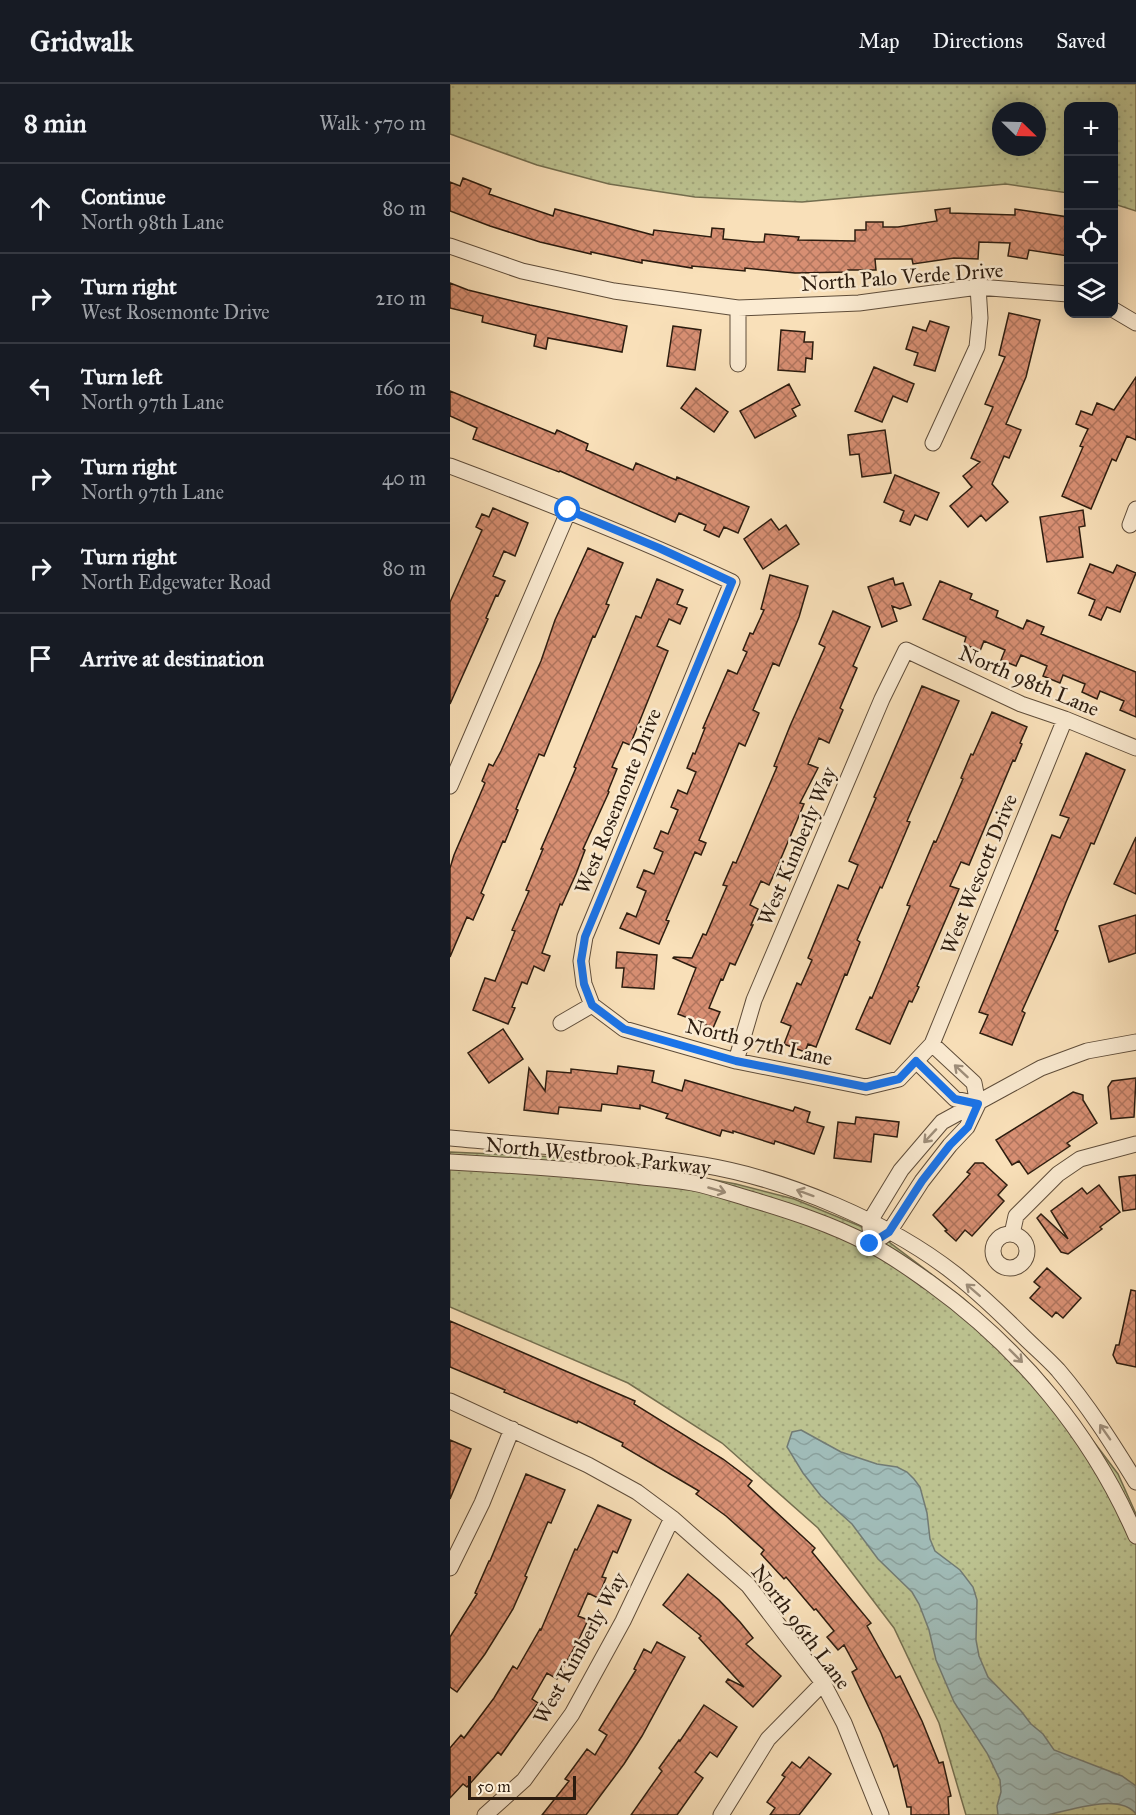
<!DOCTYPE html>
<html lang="en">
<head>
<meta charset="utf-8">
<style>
  body { margin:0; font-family:"IM FELL Great Primer",serif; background:#20242c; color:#f1f3f6 }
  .controls { position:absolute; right:18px; top:18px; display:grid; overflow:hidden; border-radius:12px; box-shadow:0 3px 15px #0003 }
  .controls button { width:54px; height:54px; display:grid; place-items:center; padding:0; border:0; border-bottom:2px solid #363941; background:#171b24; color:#f1f3f6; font:30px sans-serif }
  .compass { position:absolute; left:542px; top:18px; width:54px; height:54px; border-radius:50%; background:#171b24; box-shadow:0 3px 15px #0003; rotate:113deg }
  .scale { position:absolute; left:18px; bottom:15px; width:108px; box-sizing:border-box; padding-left:6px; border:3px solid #2c1c0f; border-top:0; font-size:16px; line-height:21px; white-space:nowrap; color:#2c1c0f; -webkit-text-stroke:4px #fbebd2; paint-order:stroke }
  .stop { position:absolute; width:18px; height:18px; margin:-14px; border:4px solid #1a73e8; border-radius:50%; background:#fff }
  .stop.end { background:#1a73e8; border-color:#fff; box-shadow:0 2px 6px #0008 }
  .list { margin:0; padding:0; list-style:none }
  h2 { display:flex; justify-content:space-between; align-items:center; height:78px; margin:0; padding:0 24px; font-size:26px }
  h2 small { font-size:20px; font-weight:400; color:#9ea1a6 }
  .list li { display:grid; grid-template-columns:39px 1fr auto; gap:18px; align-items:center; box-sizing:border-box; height:90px; padding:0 24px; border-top:2px solid #363941 }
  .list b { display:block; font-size:22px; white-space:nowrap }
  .list p { margin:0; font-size:20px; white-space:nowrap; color:#9ea1a6 }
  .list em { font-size:20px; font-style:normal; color:#9ea1a6 }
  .icon { flex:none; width:33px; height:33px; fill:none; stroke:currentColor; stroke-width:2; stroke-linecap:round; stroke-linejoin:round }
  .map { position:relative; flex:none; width:686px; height:1731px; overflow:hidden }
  header { display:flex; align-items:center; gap:36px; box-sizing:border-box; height:84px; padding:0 30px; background:#171b24; border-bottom:2px solid #363941 }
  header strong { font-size:28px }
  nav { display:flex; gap:33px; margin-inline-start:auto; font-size:21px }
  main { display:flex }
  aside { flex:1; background:#171b24 }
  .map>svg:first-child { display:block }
  .grass { fill:url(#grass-dots); stroke:#746f50; stroke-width:1.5; fill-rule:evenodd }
  .water { fill:url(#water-waves); stroke:#727b74; stroke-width:1.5 }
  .building { fill:url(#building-cross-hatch); stroke:#2c1c0f; stroke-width:1.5 }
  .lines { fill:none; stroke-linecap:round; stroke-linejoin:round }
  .minor-casing { stroke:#5f4d3a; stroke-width:17 }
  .minor { stroke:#fbebd2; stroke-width:15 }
  .oneway { stroke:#9e8e7a }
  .route { stroke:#1a73e8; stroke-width:8 }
  .labels { text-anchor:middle; stroke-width:5; stroke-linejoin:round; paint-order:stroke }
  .street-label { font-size:21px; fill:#2c1c0f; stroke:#fbebd2 }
</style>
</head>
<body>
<header>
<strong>Gridwalk</strong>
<nav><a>Map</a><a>Directions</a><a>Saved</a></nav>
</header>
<main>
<aside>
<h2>8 min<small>Walk · 570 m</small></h2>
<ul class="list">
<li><svg class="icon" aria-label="ahead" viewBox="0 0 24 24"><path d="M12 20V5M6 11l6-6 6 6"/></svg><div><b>Continue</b><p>North 98th Lane</p></div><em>80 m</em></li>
<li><svg class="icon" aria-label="right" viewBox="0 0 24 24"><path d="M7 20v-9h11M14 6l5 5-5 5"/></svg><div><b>Turn right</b><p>West Rosemonte Drive</p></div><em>210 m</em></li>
<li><svg class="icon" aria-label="left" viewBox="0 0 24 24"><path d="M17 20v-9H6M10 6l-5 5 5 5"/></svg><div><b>Turn left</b><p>North 97th Lane</p></div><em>160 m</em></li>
<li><svg class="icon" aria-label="right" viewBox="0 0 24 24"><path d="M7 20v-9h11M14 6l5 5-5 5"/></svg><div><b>Turn right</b><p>North 97th Lane</p></div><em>40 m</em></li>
<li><svg class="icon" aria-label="right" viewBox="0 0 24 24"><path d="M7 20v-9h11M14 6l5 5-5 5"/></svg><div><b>Turn right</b><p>North Edgewater Road</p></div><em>80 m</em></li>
<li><svg class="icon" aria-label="arrive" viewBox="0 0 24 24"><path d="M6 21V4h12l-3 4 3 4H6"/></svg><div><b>Arrive at destination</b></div></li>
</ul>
</aside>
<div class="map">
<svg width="686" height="1731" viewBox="0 0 686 1731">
  <defs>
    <pattern id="grass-dots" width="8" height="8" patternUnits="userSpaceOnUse" patternTransform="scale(1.5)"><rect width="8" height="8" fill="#bcc290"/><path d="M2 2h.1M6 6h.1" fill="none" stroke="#a2a67b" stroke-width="1.8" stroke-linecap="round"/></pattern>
    <pattern id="water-waves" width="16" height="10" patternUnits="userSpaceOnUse" patternTransform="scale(1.5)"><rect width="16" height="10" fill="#a0bbb7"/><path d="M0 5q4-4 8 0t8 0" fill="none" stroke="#8aa09c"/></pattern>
    <pattern id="building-cross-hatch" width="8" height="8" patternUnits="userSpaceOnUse" patternTransform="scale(1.5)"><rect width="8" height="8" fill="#d88f73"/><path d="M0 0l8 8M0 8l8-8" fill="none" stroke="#af745d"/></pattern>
  </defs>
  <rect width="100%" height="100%" fill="#f9e0b9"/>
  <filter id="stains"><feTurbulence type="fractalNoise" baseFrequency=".00333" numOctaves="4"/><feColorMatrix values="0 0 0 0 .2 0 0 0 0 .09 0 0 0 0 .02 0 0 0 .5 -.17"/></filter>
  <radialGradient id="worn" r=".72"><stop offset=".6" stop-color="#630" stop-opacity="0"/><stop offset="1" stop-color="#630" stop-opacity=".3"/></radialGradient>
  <path class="grass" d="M0 0H686V127L664 120V22H618V109L556 100 352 118 245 113 159 100 87 81 0 50ZM551 27H587V63H551Z
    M0 1068 108 1073 175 1079 286 1100 344 1115 427 1149 513 1214 542 1240 598 1297 668 1390 686 1430V1731H516L489 1639 444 1544 368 1444 272 1359 178 1299 0 1223Z"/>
  <path class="water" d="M351 1346 391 1368 427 1380 447 1383 457 1388 464 1395 470 1403 477 1429 480 1455 485 1467 510 1486 523 1503 527 1516 526 1556 529 1572 538 1593 571 1627 581 1640 593 1650 604 1666 672 1692 686 1702V1730C669 1708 619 1727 596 1731 581 1731 563 1731 548 1731L547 1722 551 1708 550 1696 537 1669 504 1618 486 1576 479 1546 469 1520 462 1508 428 1475 402 1440 371 1412 353 1389 337 1363 342 1348Z"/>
  <path class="building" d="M13 94 41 105 39 110 103 132 105 125 203 151 204 146 261 153 262 144 274 145 273 155 305 158H314L315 150 349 153 348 156 405 157V146H416V138H433V143H448L487 137 485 126 500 124V129L565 131V125L618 133V172L579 166 577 175 558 172 560 159 529 158 528 175 504 174 463 180 462 175H425L426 186H398V188L345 189 295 184V187L242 182V184L192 176V179L141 168V170L90 158 40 142 0 127V98L10 102Z
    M0 199 18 206 80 221 177 242 172 268 98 254 96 265 84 262 86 251 32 238 33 232 0 224Z
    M559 229 590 236 576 293 556 340 571 346 559 374 554 372 542 400 558 418 536 437 531 431 518 443 500 422 522 403 513 392 530 378 521 374 543 323 535 320 555 273 549 271Z
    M480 237 499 243 485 287 464 281 468 269 456 265 463 243 476 247Z
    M223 242 251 246 245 286 217 282Z
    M331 246 355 248 354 258H363L362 275 356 274 355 288 328 286Z
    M424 283 464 300 457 318 443 312 432 338 405 327Z
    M686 293V356L677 352 666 377 662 375 641 425 612 412 633 363 630 362 638 345 626 340 631 327 642 331 647 319 664 326Z
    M339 300 350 321 342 325 346 332 305 354 290 327Z
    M246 304 278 328 264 348 231 324Z
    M0 307 105 350 107 346 138 360 136 366 183 386 186 379 226 396 227 393 299 423 288 449 274 443 269 453 254 446 256 441 229 429 225 438 110 387 109 388 23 355 27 344 0 332Z
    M435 346 441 389 412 393 409 370 400 371 398 351Z
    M445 391 489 409 477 436 465 431 460 441 450 437 454 427 434 418Z
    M43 424 78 439 65 472 54 467 43 492 55 497 48 512 46 511 36 534 38 535 0 620V518L32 446 26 443 32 430 39 433Z
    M633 426 635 442 629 443 633 473 597 478 590 433Z
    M321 435 329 446 336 441 349 460 313 485 294 455Z
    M138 464 173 479 156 520 159 521 145 553 143 552 94 672 89 670 66 725 68 726 55 758 53 757 31 809 34 811 23 836 17 833 0 873V784L4 771 35 699 32 697 39 680 43 682 51 667 91 577 105 536Z
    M640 480 663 489 667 481 686 489 670 528 657 523 651 536 639 531 645 516 628 509Z
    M320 491 358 502 349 533 329 582 323 579 303 626 309 629 295 662 289 659 249 756 256 759 251 771 245 768 216 836 219 837 209 860 170 844 177 829 186 833 196 807 187 803 194 786 204 790 213 768 204 764 211 747 218 750 228 726 221 723 228 706 237 710 246 688 237 684 243 669 245 670 255 644H253L278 586 287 590 297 568 293 566 300 549 303 550 314 526 311 525Z
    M443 494 445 501 453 499 461 521 450 525 442 522 447 537 432 543 418 503Z
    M207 495 233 506 227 520 237 524 230 540 219 535 207 562 218 567 180 661 173 658 162 683 167 685 158 707 159 708 133 765 135 766 126 790 112 821 110 820 92 869 100 872 94 887 84 882 77 900 72 898 62 923 65 924 58 940 23 926 35 894 45 897 65 847 62 846 79 807 76 806 93 765H91L126 684 124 683 186 532 191 534Z
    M490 497 522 510 520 515 548 527 546 533 573 545 577 536 594 543 591 550 686 588V633L670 626 674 617 650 607 647 615 632 608 635 600 613 591 610 599 593 592 597 582 571 571 566 582 551 576 555 566 534 557 530 567 514 560 516 553 473 535Z
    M383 527 420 543 403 582 407 584 390 624 393 626 379 659 369 654 358 680 368 684 350 719 354 720 326 786 319 801 311 797 300 821 308 825 301 841H303L285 881 280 879 273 896 271 895 259 924 270 928 263 944 228 930 246 884 223 874 224 873 242 874 253 850 256 851 277 802 273 801 283 778 286 779 327 683 324 682 340 642 375 563 369 560Z
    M472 602 509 617 457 737 460 738 432 804 430 803 407 856 410 858 397 891 395 890 366 963 358 960 355 968 334 960 341 942 331 938 347 899 351 901 362 876 358 874 388 801 398 805 408 781 399 777 426 714 424 713Z
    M542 628 577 643 570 659 572 660 565 677 563 676 519 781 511 778 500 802 509 805 467 902 469 903 462 918 459 917 440 960 406 945 420 913 422 914 460 822 457 821 484 757 486 758 513 695 511 694 521 670 523 671Z
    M636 669 675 686 644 760 641 759 616 818 605 846 608 847 572 927 575 929 562 961 530 949 538 931 529 928 602 751 610 754 619 734 610 731Z
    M686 753V810L664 800Z
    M686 831V869L659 878 649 842Z
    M167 868 207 871 204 905 172 903 174 884H166Z
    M53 945 73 975 39 999 18 969Z
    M168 982 204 987 202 998 232 1007 235 996 343 1027 345 1023 360 1028 357 1038 374 1043 364 1070 325 1057 324 1060 283 1047V1049L272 1046 270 1052 216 1034 218 1030 190 1021V1025L152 1020 151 1027 109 1023 108 1030 74 1026 79 984 95 1007 97 987 121 989V985L167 990Z
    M686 994 684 1033 661 1035 658 1003 662 997Z
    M623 1008 633 1011V1016L647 1039 617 1059 620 1062 578 1090 569 1077 562 1081 546 1056Z
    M406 1033 449 1038 447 1053 424 1050 421 1078 384 1074 388 1038 405 1040Z
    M525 1079H533L557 1101 548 1111 554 1117 522 1152 515 1146 506 1157 495 1147 497 1146 483 1131 520 1090 517 1088Z
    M686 1091V1125L673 1127 669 1093Z
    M649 1101 670 1128 650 1143 652 1145 618 1170 611 1168 587 1134 591 1130 618 1155 601 1127 632 1104 637 1110Z
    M597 1184 631 1214 613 1234 606 1228 602 1233 580 1214 590 1203 584 1198Z
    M681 1206 686 1207V1283L667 1279 663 1271 666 1261H669Z
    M0 1237 185 1317 184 1320 273 1375 302 1397 298 1402 365 1464 362 1468 421 1539 417 1542 446 1594 450 1592 472 1637 489 1679 493 1678 501 1712 498 1713 499 1731H461V1723H457L447 1681 444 1683 431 1649 402 1588 407 1585 394 1561 388 1566 377 1553 384 1547 366 1525 364 1526 336 1493 334 1495 311 1470 314 1466 276 1432 246 1410 249 1407 172 1362 173 1359 128 1337 127 1339 54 1308 55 1306 0 1283Z
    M0 1356 21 1365 0 1415Z
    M76 1390 115 1406 101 1439 98 1438 75 1492 77 1493 63 1525 35 1570 7 1608 0 1603V1553L27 1510 25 1509 39 1477H40Z
    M148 1421 181 1436 167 1469 163 1467 152 1493 156 1494 148 1514 138 1509 128 1532 138 1536 129 1555 107 1595 97 1589 82 1615 88 1619 51 1671 48 1668 17 1703 13 1700 0 1714V1664L11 1651 14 1654 44 1614 63 1582 67 1585 90 1545 91 1546 125 1465 127 1466Z
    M238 1490 269 1516 290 1538 303 1554 296 1560 331 1592 303 1623 276 1598 278 1595 294 1603 249 1554 251 1552 213 1521Z
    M207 1558 235 1573 192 1652 174 1680 136 1731H92L119 1697 115 1695 137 1665 145 1671 157 1651 149 1646 186 1586 184 1585 194 1565 201 1569Z
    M254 1621 287 1643 267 1673 260 1668 245 1688 253 1694 227 1731H181L212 1687 209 1684 229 1656 230 1657Z
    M359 1673 381 1690 349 1731H320L325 1724 317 1718 335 1693 332 1691 342 1678 350 1684Z"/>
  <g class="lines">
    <defs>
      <path id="minor" d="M0 162 72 187 164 207 288 224 409 219 528 203 618 210
        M288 224V280
        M664 226 686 239
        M483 359 527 263 530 234 528 203
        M0 382C96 418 190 455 282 498L135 853 131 877 134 900 142 921 174 945 286 977 416 1003 449 995 482 960 615 635
        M680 441 686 425
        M0 702 119 426
        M111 939 142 921
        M482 960 524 999 528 1020
        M286 977 304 916 432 615 456 566 571 620 615 635 686 664
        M466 977 505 1015 528 1020
        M0 1054C84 1062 170 1067 253 1081 336 1095 439 1138 505 1190 529 1209 551 1230 572 1251 584 1263 597 1274 608 1286 638 1321 662 1359 686 1398
        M0 1078C59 1081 117 1085 176 1091 198 1094 221 1095 243 1099 263 1103 282 1110 300 1115 340 1127 381 1140 419 1160 440 1170 460 1185 480 1199 570 1264 642 1350 686 1452
        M420 1145V1137L451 1086 492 1038 591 984 637 967 686 958
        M562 1150 566 1132 608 1090 630 1075 686 1060
        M543 1167a17 17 0 1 1 34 0a17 17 0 1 1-34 0Z
        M432 1153 439 1148 472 1097 500 1061 517 1043 528 1020
        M0 1317 138 1381 187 1408 222 1434 298 1501 373 1599 394 1639 431 1731
        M0 1484 32 1419 62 1345
        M35 1731 74 1696 122 1630 173 1537 222 1434
        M271 1731 318 1655 373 1599"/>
    </defs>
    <use href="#minor" class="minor-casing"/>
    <use href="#minor" class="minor"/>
  </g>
  <defs><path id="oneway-shaft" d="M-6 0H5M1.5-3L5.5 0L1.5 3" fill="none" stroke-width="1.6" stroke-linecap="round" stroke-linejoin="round" transform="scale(1.5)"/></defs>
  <g class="oneway">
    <use href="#oneway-shaft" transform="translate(511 987) rotate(-137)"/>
    <use href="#oneway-shaft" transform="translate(480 1052) rotate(133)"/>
    <use href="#oneway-shaft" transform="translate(267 1106) rotate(16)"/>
    <use href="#oneway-shaft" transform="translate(355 1109) rotate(-160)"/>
    <use href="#oneway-shaft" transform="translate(523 1206) rotate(-139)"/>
    <use href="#oneway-shaft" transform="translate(566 1272) rotate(45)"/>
    <use href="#oneway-shaft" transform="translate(655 1348) rotate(-125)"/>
  </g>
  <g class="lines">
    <path class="route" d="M118 426 209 464 282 498 135 853 131 877 134 900 142 921 174 945 286 977 416 1003 449 995 466 977 505 1015 528 1020 518 1043 500 1061 472 1097 439 1148 420 1160"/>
  </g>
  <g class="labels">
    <g class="street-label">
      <text transform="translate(452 193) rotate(-4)" y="7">North Palo Verde Drive</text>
      <text transform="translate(579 597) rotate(23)" y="7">North 98th Lane</text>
      <text transform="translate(168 717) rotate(-68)" y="7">West Rosemonte Drive</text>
      <text transform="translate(347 762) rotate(-67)" y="7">West Kimberly Way</text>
      <text transform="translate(529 790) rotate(-68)" y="7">West Wescott Drive</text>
      <text transform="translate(309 958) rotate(13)" y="7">North 97th Lane</text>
      <text transform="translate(148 1072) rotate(6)" y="7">North Westbrook Parkway</text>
      <text transform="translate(351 1543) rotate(53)" y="7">North 96th Lane</text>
      <text transform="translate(130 1564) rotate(-61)" y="7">West Kimberly Way</text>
    </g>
  </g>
  <rect width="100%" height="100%" filter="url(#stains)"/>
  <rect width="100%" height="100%" fill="url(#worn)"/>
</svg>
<div class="controls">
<button>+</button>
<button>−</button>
<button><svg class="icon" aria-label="locate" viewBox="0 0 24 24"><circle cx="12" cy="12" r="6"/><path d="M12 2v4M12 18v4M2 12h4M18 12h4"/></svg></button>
<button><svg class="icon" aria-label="layers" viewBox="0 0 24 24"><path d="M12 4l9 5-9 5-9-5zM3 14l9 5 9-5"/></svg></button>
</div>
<svg class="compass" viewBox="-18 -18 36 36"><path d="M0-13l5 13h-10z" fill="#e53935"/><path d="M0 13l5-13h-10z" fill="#9ea1a6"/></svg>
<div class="scale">50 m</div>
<div class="stop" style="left:118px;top:426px"></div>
<div class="stop end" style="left:420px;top:1160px"></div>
</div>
</main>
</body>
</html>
